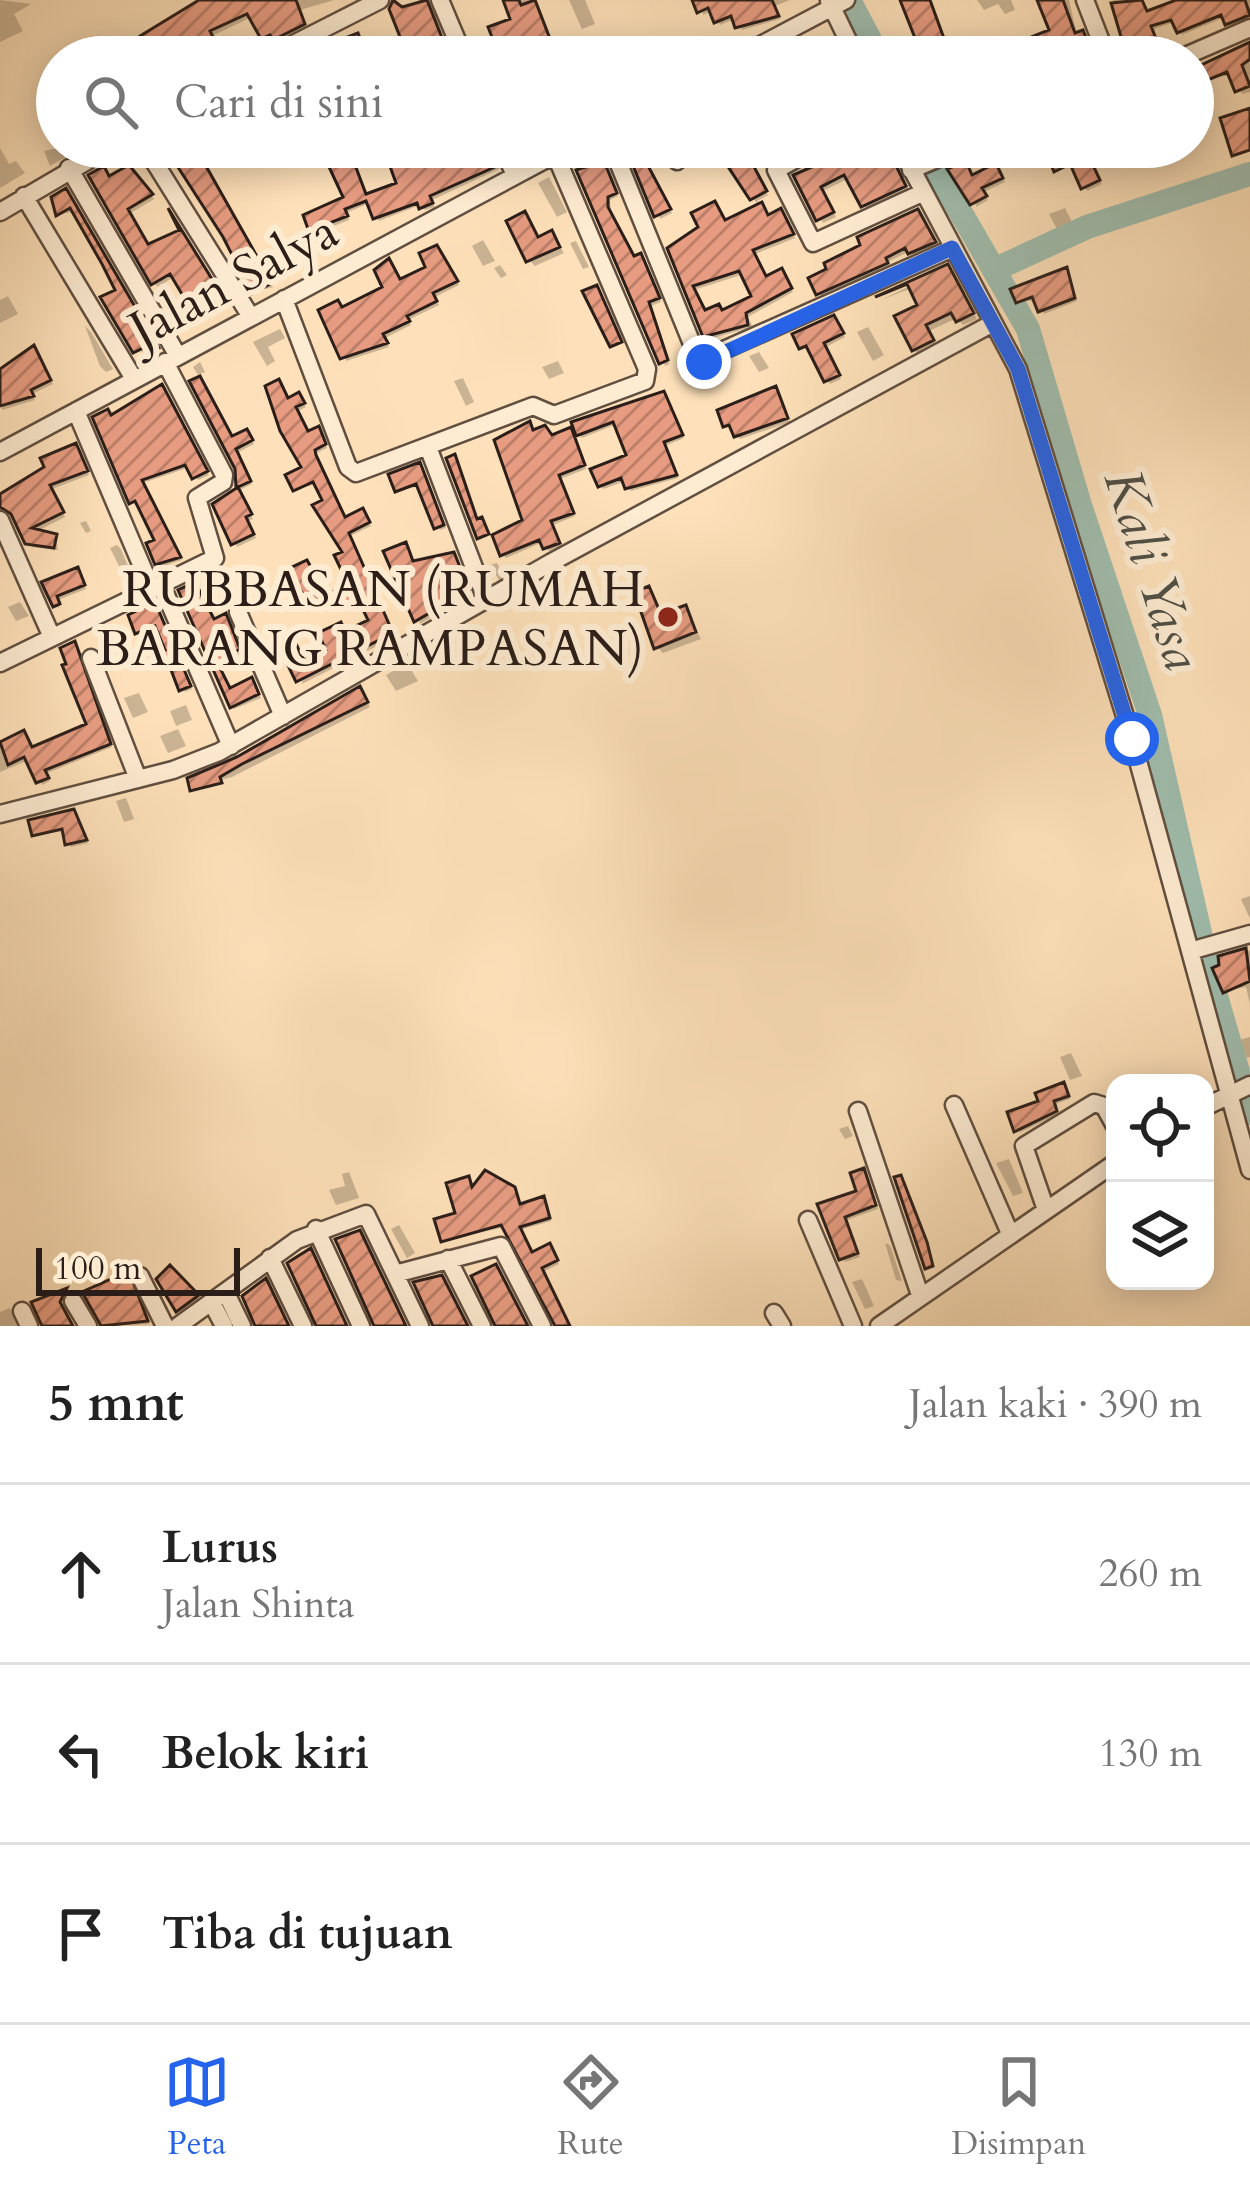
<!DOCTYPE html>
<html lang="id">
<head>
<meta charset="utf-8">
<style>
  body { margin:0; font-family:Cardo,serif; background:#f2f2f2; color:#222 }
  .controls { position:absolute; right:36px; bottom:36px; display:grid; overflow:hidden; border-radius:24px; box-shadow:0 6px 30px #0003 }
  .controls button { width:108px; height:108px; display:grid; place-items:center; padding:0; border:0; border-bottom:3px solid #e0e0e0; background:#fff; color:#222; font:60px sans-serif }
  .scale { position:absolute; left:36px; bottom:30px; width:204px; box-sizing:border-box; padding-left:12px; border:6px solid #2b1e19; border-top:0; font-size:33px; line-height:42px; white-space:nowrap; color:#2b1e19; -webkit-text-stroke:9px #feecd2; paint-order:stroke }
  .stop { position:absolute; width:36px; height:36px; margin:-27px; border:9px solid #2563eb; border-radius:50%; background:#fff }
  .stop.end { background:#2563eb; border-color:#fff; box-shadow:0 3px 12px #0008 }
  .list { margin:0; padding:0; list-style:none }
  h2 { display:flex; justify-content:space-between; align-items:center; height:156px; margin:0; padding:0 48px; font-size:51px }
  h2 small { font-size:39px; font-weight:400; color:#767676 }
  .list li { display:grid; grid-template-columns:78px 1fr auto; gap:36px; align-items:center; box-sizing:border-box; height:180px; padding:0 48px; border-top:3px solid #e0e0e0 }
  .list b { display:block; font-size:45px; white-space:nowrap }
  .list p { margin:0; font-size:39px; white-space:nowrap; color:#767676 }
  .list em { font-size:39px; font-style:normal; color:#767676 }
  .icon { flex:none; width:66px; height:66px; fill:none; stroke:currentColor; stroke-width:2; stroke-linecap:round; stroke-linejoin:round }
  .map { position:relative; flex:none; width:1250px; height:1326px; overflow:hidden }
  .search { position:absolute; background:#fff; box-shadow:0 6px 30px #0003; left:36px; right:36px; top:36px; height:132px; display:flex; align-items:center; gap:30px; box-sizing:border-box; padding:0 42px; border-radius:66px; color:#767676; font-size:45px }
  .sheet { height:696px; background:#fff }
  nav { display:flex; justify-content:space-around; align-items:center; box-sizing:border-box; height:168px; border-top:3px solid #e0e0e0; background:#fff; font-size:33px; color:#767676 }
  nav a { display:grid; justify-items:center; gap:6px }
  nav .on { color:#2563eb }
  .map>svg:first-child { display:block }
  .shadow { fill:#0003; fill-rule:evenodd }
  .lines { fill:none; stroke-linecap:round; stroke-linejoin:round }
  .river { stroke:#a0beaf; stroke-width:24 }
  .building { fill:url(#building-hatch); stroke:#2b1e19; stroke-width:3; fill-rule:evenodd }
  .street-casing { stroke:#604f41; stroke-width:21 }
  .street { stroke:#feecd2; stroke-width:16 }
  .route { stroke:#2563eb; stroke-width:15 }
  .poi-dot { fill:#8f2418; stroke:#feecd2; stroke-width:4.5 }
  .labels { text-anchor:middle; stroke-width:12; stroke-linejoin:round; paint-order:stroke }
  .street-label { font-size:51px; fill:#2b1e19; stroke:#feecd2 }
  .poi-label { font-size:51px; fill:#2b1e19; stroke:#feecd2; text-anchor:end }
  .water-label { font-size:54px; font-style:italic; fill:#4e4e46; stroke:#feecd2 }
</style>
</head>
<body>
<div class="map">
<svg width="1250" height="1326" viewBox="0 0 1250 1326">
  <defs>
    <pattern id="building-hatch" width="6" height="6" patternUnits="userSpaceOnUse" patternTransform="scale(3)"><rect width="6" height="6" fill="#e79c81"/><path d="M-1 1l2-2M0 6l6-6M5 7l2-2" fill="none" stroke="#bb7f69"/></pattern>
  </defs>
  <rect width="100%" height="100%" fill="#fee1ba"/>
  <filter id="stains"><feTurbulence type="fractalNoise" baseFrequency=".00167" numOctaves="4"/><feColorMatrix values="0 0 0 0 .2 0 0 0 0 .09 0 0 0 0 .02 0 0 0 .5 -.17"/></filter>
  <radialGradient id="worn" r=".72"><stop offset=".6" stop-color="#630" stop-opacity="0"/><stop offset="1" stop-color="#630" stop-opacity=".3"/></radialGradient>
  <path class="shadow" d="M0 0 31 4 14 14 23 31 0 42Z
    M199 0H334L300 10 307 28 279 42 274 38 268 41 252 17 212 36 220 57H141L152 53Z
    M419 0H432L446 47 441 49 443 57H377L404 39 395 3 403 10Z
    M506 0H537L558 57H541L536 45 502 53 514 21Z
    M569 0H585L595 24 582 29Z
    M703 0H790L775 6 780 19 742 30 735 19 720 25 712 11 703 15Z
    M909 0H928L950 51 942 53 935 44 926 47 920 41Z
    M977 0H1011L1015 10 1005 14 998 4 984 10Z
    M1040 0H1069L1077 35 1086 37 1096 57H1003L997 42 1004 39 1011 48 1053 31Z
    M1113 0H1142L1148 14 1185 0H1250V19L1231 27 1225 17 1182 35 1175 22 1152 30 1156 39 1138 46 1144 57H1130Z
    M661 38 670 57H649L644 44Z
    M1250 45V92L1242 94 1231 75 1208 79Z
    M62 147H82L50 166 44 151Z
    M170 147H227L203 163 273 287 254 292Z
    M354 147H426L428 153 442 147H495L499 169 432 200 435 207 425 210 420 205 379 221 370 203 346 213 349 220 331 227 335 238 319 244 316 241 347 199ZM389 156 400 185 367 197 356 169Z
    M519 147H543L544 151 527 160Z
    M641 147H663L662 158 647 166 672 213 660 219Z
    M752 147H776L758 156Z
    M780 147H807L787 156Z
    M863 147H890L908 190 867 209 849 178 823 191 836 217 823 223 797 177Z
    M996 147H1005L1012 162 1006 165Z
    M1047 147H1121L1111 151 1114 158 1093 167 1102 184 1087 191 1074 167 1057 170Z
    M0 148 9 164 16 161 25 173 0 188Z
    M749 159 768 195 757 201 769 218 784 215 795 238 755 254 767 279 785 276 793 292 748 317 753 327 709 339 671 249 760 206 752 198ZM744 274 755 297 723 313H706L694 290Z
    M607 168 618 196 610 200 611 213 635 259 644 260 661 302 651 306 669 364 665 366 580 171Z
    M999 170 1005 182 984 192 988 200 976 207 973 178Z
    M132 173 154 199 129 214 148 247 181 232 230 309 216 296 195 308 175 276 158 287 154 283 110 179Z
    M549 177 567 212 557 217 538 183Z
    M69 195 160 353 136 351 119 291 75 211 58 215 55 198Z
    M1065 208 1073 224 1057 229 1049 214Z
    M524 215 540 240 552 234 564 253 535 266 529 260Z
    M922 216 938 246 915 256 910 251 888 262 890 267 823 297 819 293Z
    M483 240 495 261 483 266 472 246Z
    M576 241 589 267 583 269 570 243Z
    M440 252 459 285 435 297 439 305 408 320 411 325 385 338 389 347 346 361 343 310 429 269Z
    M500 265 507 275 501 278 494 268Z
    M947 268 977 319 963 325 957 318 929 331 937 346 919 355 914 350 921 306 912 288 881 300Z
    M1066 270 1077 301 1044 314 1036 300 1018 302Z
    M8 296 18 314 0 323V300Z
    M837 322 845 337 826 347 841 379 830 384 811 348 802 347Z
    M85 326 91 332 113 369 106 372 100 366Z
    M868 327 884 355 873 361 857 332Z
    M280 329 285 338 268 347 275 361 267 366 253 342Z
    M37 352 53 384 32 394 35 400 2 410 0 374Z
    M759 352 769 368 759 372 749 356Z
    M558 361 564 373 549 379 542 367Z
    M200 362 205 372 198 375 193 367Z
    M463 378 474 402 466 406 454 381Z
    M776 390 790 422 740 439 736 435Z
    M165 391 209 475 198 480 190 467 143 483 182 560 161 567 158 541 140 504 132 503 96 418H112Z
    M664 395 684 438 665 446 678 478 631 491 625 481 604 489 600 486 630 457 617 424 582 438 579 434Z
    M302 399 306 407 298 411 309 434 321 433 327 448 317 453 319 462 346 520 366 515 371 526 350 536 395 637 302 684 305 663 372 622 362 602 342 612 333 597 315 606 312 602 310 567 327 598 352 586 346 553 317 484 295 489 305 468 289 400Z
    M532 428 552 438 571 431 586 469 560 479 575 516 553 525 561 546 549 551 543 542 506 558 503 555 525 522Z
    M249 435 254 444 237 453 252 484 238 491 253 519 248 521 256 538 237 547 216 505 241 489 233 439Z
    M79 450 89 475 52 489 65 517 35 532 56 537 58 550 32 547 15 515 6 509 0 515V499Z
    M419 466 446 528 440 530 421 486 398 490Z
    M86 521 91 531 86 533 80 523Z
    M117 545 121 549 133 578 124 576 110 548Z
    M409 550 414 563 454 555 471 594 420 624Z
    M497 563 505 579 500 582 490 565Z
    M80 575 86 589 58 600 59 609 45 583Z
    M649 589 664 617 685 609 701 639 663 653 657 647Z
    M182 592 215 622 228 620 242 653 224 661 228 668 221 672 231 691 252 681 261 698 234 709 231 706Z
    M20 602 29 616 16 621 8 607Z
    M158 609 192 689 185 692 172 664 158 665 169 652 159 628 138 632Z
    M74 644 112 747 47 773 50 781 42 785 29 760 0 772V746L23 734 33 750 90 726Z
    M407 663 418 681 396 691 386 675Z
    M139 693 148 712 133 718 124 698Z
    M363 694 370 707 232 777 192 787Z
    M186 705 192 720 176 726 170 711Z
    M178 729 186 746 168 753 160 736Z
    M126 798 134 819 124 822 116 801Z
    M81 825 88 843 71 847 65 831 35 835Z
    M1250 896V919L1241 899Z
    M1250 950V1004L1246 987 1225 991 1221 959Z
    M1250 1037V1057L1247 1058 1239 1040Z
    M1071 1053 1082 1076 1070 1080 1060 1057Z
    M1064 1086 1070 1099 1055 1104 1058 1114 1019 1133 1042 1103Z
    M848 1126 853 1136 845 1139 839 1129Z
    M1009 1159 1023 1193 1013 1196 996 1163Z
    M349 1172 359 1198 336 1205 329 1190 345 1186 342 1174Z
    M863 1172 878 1209 847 1220 860 1257 845 1262 821 1206 860 1192Z
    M468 1179 474 1190 513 1189 521 1206 546 1203 551 1221 520 1230 533 1255 552 1250 559 1264 543 1272 570 1326H554L557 1320 506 1227 443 1240 459 1215Z
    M399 1225 415 1253 407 1258 391 1229Z
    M885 1243 890 1245 902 1281 896 1280Z
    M170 1269 205 1305 186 1316 177 1307Z
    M131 1278 149 1324 103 1326 104 1325Z
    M862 1279 874 1306 865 1309 852 1282Z
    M10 1308 17 1326H0V1312Z"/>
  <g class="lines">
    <path class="river" d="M849 0 879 57
      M923 147 1028 329 1079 502 1150 715 1209 972 1250 1113
      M996 269 1087 227 1250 174"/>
  </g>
  <path class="building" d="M199 0H296L305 24 273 40 270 35 261 39 247 14 210 31 221 53 213 57H151L140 36Z
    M393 0 402 7 427 0 444 43 425 52 427 57H296L358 33 365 51 400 37 389 9Z
    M503 0H519L521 5 535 0 557 57 537 54 532 42 499 55 488 27 510 19Z
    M692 0H772L779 16 735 28 731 16 714 23 708 8 697 13Z
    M900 0H930L946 44 934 49 929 38 917 43Z
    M1037 0H1063L1075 33 1083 30 1088 43 1053 57H1022L1016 43 1049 30Z
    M1142 0 1147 11 1176 0H1245L1250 15 1225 25 1221 15 1177 33 1171 20 1151 26 1155 36 1137 42 1143 53 1127 57 1111 3Z
    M1250 42V59L1242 65 1250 86 1235 92 1227 72 1205 81 1199 66Z
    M1250 108V150L1232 156 1220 118Z
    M165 147H223L202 159 272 283 252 294 223 237Z
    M346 147H370L375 158 355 165 366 194 396 183 387 158 402 151 405 159 436 147H490L497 166 430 196 433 203 419 209 417 203 373 219 366 201 345 209 348 216 329 223 334 235 313 243 303 215 343 197 324 156Z
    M634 147H657L660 155 646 162 671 209 654 217 627 151Z
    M858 147H887L906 186 861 207 844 175 821 187 834 212 816 221 793 175Z
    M1044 147H1130L1092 163 1100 180 1081 189 1070 164 1054 172Z
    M746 152 767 191 750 200 725 162Z
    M604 161 617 193 608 197V207L634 256 641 253 660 298 649 302 668 360 659 364 576 170Z
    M966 161 972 175 996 163 1003 178 982 188 987 196 970 205 947 169Z
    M129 165 153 194 128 209 148 244 179 230 168 208 228 305 220 309 211 293 189 306 170 274 151 285 88 175 104 166 109 176Z
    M66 188 159 348 152 352 149 345 133 353 100 297 115 290 102 264 70 208 56 216 51 197Z
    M715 201 725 220 762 202 768 215 781 208 794 234 753 250 766 276 782 268 792 288 746 313 748 325 703 337 667 248 698 227 691 213ZM739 271 751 296 722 310 719 304 705 310 693 286Z
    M918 209 936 242 908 254 905 248 886 258 888 263 816 295 808 278 826 269 824 263 860 245 857 237Z
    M525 211 538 237 552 230 560 247 526 262 506 221Z
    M437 245 458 281 433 293 437 301 407 316 410 321 383 334 388 343 340 359 318 310 338 300 342 307 382 287 374 270 389 258 400 279 425 267 419 253Z
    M948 264 974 313 956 322 951 313 926 325 934 340 912 351 894 316 917 305 907 284 875 297Z
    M1067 267 1075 298 1038 312 1032 297 1016 303 1010 289Z
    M597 285 622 342 610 347 582 291Z
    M834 315 844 333 824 343 840 375 824 382 806 346 799 349 792 334Z
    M34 345 51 380 31 390 34 396 0 406V369Z
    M200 376 232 436 247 429 253 440 236 449 251 481 236 488 235 469 189 381Z
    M279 379 288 398 299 392 305 403 296 407 308 431 319 426 326 444 315 450 316 455 345 517 363 508 370 522 349 533 393 633 296 682 280 649 295 642 304 660 326 650 318 633 341 622 345 631 368 620 358 599 336 610 328 594 348 584 334 555 342 552 312 505 322 500 313 482 293 491 285 475 301 467 280 431 265 386Z
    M162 384 208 471 192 479 185 465 142 480 181 557 155 565 146 543 154 540 135 501 129 504 92 417 108 409 111 415Z
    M776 386 788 418 734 437 729 425 723 427 717 410Z
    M664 391 683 435 664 442 677 475 625 489 621 478 598 487 590 469 626 455 613 422 576 436 571 422Z
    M530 421 533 430 545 425 552 435 571 427 585 465 559 475 574 513 551 521 560 543 543 549 539 540 500 556 492 535 522 520 494 440Z
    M76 443 88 471 50 485 64 512 32 528 57 534 54 548 25 544 11 514 0 507V494L44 467 40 458Z
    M455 454 477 519 482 517 489 534 477 539 446 458Z
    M420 462 444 525 434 529 416 484 395 492 388 474Z
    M238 487 252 514 246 517 254 534 231 545 212 504Z
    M406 542 413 561 454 552 469 590 414 622 383 551Z
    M307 560 327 596 309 604 288 569Z
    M78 567 85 585 57 596 60 604 53 607 41 582Z
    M195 582 214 619 226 613 240 649 223 657 226 664 220 668 230 688 252 677 259 694 230 708 178 590Z
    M649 586 661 614 686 605 696 632 654 649 634 592Z
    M155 602 191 686 179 691 168 662 155 667 151 656 165 650 155 626 135 634 128 615Z
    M75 641 111 744 45 770 49 778 36 783 24 757 8 765 0 742 24 730 32 747 86 724 62 665 66 664 60 648Z
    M360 686 368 702 242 764 220 777 222 783 190 791 187 778 237 757Z
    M74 809 87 840 65 845 62 829 32 836 28 820Z
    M1246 948 1250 981 1223 993 1212 968 1219 965 1218 956Z
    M1064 1082 1069 1096 1054 1101 1057 1111 1014 1132 1007 1112 1038 1101 1035 1093Z
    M864 1168 876 1205 845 1217 858 1253 839 1260 817 1204 856 1191 850 1173Z
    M485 1170 515 1187 520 1204 544 1196 550 1218 520 1227 532 1252 550 1243 558 1260 542 1268 570 1326H555L501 1225 441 1242 434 1219 455 1213 446 1183 469 1176 472 1187Z
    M901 1175 927 1242 933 1266 925 1269 894 1177Z
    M360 1230 406 1326H374L335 1239Z
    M311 1248 347 1326H316L287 1263Z
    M496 1264 528 1326H495L471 1276Z
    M170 1265 199 1295 176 1312 156 1279Z
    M129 1271 148 1321 101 1326 82 1292Z
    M442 1275 468 1326H433L413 1282Z
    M266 1278 289 1326H255L242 1296Z
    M67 1288 60 1302 73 1326H42L31 1302Z"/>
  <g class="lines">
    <defs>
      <path id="street" d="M440 0 464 57
        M1085 0 1107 57
        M829 1 856 57
        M784 33 795 57
        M268 57 380 0
        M738 57 846 0
        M1183 57 1250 28
        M145 147 251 317
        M503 147 515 176
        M612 147 699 361 953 248
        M670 147 677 161
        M818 147 776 170 813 243 922 193
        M900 147 1018 369 1132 739 1250 1170
        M69 168 178 356
        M911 170 965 147
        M24 196 134 379
        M0 212 111 147
        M284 299 348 467 356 473 533 406 554 415 645 381 647 369 555 154
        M76 411 152 590
        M428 447 486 599
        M0 452 569 147
        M0 520 51 635
        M162 586 231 746
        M238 612 283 716
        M91 658 138 779
        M0 663 215 558 197 498 223 482 224 475 165 362
        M0 814 173 770 219 752 550 563 993 323
        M1190 951 1250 934
        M954 1105 1009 1231
        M1205 1107 1250 1085
        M858 1111 920 1295
        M1045 1207 1024 1146 1094 1103 1104 1106 1115 1126
        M808 1220 853 1326
        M316 1229 361 1326
        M270 1258 303 1326
        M448 1259 482 1326
        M395 1274 501 1246 542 1326
        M140 1276 165 1326
        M226 1293 242 1326
        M73 1301 88 1326
        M212 1303 224 1326
        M22 1311 29 1326
        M774 1313 782 1326
        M178 1326 297 1240 366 1214 420 1326
        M879 1326 1115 1163"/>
    </defs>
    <use href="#street" class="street-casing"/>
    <use href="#street" class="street"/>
  </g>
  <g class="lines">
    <path class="route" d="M704 362 952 248 1018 369 1132 739"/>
  </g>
  <circle class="poi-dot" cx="668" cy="617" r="12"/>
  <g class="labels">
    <g class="street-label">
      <text transform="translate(233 279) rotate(-28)" y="18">Jalan Salya</text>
    </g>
    <g class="poi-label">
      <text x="644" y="606">RUBBASAN (RUMAH<tspan x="644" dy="59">BARANG RAMPASAN)</tspan></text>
    </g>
    <g class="water-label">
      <text transform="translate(1154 569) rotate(72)" y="19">Kali Yasa</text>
    </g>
  </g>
  <rect width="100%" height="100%" filter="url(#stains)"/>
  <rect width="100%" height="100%" fill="url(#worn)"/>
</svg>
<div class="controls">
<button><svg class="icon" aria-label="locate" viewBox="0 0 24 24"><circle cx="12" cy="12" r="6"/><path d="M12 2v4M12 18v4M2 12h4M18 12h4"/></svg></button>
<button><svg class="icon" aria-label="layers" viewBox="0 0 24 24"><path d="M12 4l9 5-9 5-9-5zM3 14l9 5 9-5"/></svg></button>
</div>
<div class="scale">100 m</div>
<div class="stop" style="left:1132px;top:739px"></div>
<div class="stop end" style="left:704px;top:362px"></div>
<div class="search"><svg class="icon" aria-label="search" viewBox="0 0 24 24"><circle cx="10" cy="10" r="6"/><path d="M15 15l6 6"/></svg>Cari di sini</div>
</div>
<section class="sheet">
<h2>5 mnt<small>Jalan kaki · 390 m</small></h2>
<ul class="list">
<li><svg class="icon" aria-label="ahead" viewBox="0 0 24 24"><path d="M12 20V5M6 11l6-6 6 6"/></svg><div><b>Lurus</b><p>Jalan Shinta</p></div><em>260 m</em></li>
<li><svg class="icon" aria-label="left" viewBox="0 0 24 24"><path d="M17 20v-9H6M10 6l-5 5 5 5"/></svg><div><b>Belok kiri</b></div><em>130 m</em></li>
<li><svg class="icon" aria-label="arrive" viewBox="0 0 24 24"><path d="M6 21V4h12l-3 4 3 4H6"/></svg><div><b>Tiba di tujuan</b></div></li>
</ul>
</section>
<nav>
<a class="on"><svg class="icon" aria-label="map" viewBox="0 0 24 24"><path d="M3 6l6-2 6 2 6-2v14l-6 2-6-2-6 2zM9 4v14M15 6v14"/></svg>Peta</a>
<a><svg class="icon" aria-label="directions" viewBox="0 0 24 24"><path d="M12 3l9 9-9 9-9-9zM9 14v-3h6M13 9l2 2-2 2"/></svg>Rute</a>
<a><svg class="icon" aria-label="saved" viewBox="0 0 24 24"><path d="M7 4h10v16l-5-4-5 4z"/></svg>Disimpan</a>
</nav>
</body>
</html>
